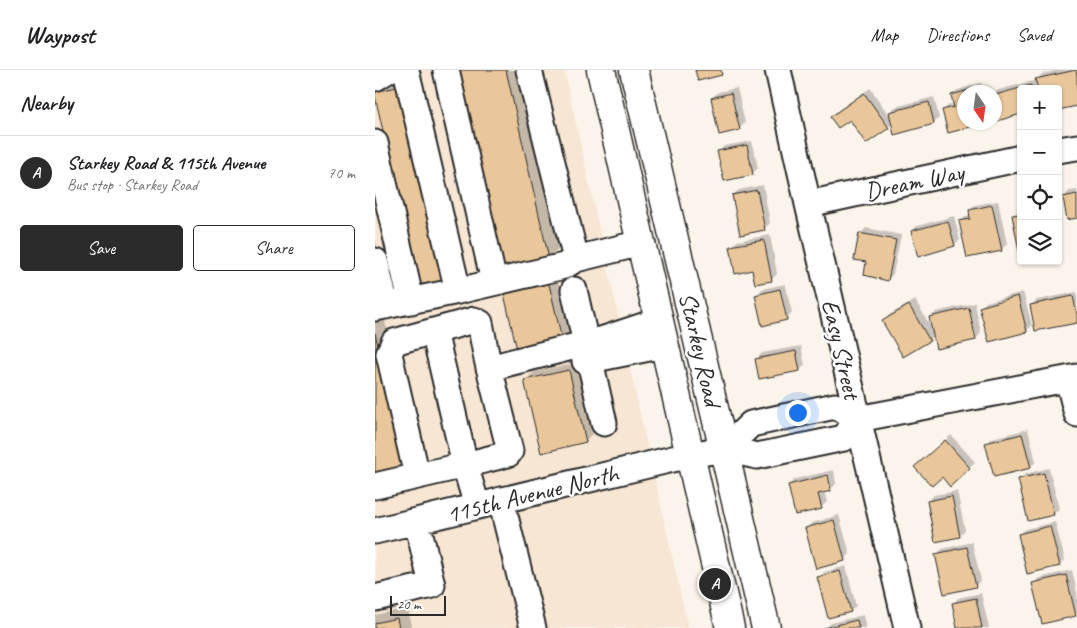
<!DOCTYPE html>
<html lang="en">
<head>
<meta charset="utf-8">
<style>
  body { margin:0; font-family:Caveat,sans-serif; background:#f6f6f6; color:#202124 }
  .controls { position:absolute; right:15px; top:15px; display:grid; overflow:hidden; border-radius:5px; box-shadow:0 1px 4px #0004 }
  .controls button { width:45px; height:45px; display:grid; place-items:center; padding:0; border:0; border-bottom:1px solid #e0e0e0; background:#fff; color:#202124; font:25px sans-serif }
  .compass { position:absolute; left:582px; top:15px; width:45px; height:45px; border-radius:50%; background:#fff; box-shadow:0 1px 4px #0004; rotate:167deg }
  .scale { position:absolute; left:15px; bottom:12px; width:56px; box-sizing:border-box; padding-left:5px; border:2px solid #2b2b2b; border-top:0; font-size:14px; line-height:18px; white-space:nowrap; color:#2b2b2b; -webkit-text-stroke:4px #fff; paint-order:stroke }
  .you { position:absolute; left:422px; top:342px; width:18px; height:18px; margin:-12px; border:4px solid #fff; border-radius:50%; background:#1a73e8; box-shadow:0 0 0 8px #1a73e833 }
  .badge { display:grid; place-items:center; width:32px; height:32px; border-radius:50%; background:#2b2b2b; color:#fff; font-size:16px; font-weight:700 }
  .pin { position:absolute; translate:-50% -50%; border:2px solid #fff; box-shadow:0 1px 5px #0006 }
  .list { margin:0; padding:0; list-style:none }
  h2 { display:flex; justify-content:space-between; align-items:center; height:65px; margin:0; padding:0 20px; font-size:21px }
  h2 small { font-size:16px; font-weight:400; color:#757577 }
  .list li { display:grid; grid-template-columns:32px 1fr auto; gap:15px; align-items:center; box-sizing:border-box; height:75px; padding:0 20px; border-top:1px solid #e0e0e0 }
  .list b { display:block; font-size:19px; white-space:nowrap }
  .list p { margin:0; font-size:16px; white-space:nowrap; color:#757577 }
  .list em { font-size:16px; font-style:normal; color:#757577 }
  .actions { display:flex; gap:10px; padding:15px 20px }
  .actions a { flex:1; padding:11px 0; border:1px solid #2b2b2b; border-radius:5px; text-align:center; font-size:18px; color:#2b2b2b }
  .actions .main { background:#2b2b2b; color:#fff }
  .icon { flex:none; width:28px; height:28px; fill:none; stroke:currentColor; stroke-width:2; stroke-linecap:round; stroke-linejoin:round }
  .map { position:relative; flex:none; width:702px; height:558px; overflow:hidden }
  header { display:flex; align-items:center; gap:30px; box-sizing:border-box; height:70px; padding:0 25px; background:#fff; border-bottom:1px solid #e0e0e0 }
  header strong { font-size:24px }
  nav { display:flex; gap:28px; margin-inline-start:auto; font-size:18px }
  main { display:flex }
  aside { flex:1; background:#fff }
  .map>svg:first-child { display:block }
  .built { fill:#f6e6d3 }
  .shadow { fill:#0003 }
  .building { fill:#eac79b; stroke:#2b2b2b }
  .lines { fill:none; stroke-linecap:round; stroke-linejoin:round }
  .minor-casing { stroke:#2b2b2b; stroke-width:29 }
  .major-casing { stroke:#2b2b2b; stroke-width:31 }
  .minor { stroke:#fff; stroke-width:25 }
  .major { stroke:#fff; stroke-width:28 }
  .labels { text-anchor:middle; stroke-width:5; stroke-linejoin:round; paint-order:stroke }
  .street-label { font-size:25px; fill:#2b2b2b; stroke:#fff }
</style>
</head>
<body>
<header>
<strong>Waypost</strong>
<nav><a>Map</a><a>Directions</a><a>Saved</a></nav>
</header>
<main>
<aside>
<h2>Nearby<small></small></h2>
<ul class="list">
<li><span class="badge">A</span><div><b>Starkey Road &amp; 115th Avenue</b><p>Bus stop · Starkey Road</p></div><em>70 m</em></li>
</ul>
<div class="actions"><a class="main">Save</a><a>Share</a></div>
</aside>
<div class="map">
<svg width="702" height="558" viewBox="0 0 702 558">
  <rect width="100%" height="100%" fill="#fbf4eb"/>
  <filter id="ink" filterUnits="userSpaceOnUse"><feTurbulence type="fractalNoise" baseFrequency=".02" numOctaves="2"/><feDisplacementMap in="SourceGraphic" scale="10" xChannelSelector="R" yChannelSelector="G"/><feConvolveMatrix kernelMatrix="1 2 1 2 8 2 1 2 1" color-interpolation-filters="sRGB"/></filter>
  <g filter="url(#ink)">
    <path class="built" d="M0 0H189L274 384 0 450Z
      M279 405 313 558H0V472Z"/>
    <path class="shadow" d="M81 0H144L184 178 173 188Z
      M684 0H702V35L683 19H646L623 49 620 35V24L623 20 662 10 667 4Z
      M37 6 81 200 0 22 11 12Z
      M606 13 609 22H590V52H606L574 61 568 40 574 35 579 33 577 25 583 20Z
      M362 18 370 53 364 59 337 28 343 22Z
      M495 18 513 44 520 37 559 27 564 48 559 53H518L513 57 475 49 457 47 462 41Z
      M377 71 383 98 377 104 344 82 349 76Z
      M388 115 395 153 389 159 358 125 364 120Z
      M702 120V147L689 127 694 121Z
      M623 131 632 174 626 180 586 151 591 146 596 145 595 141 600 135Z
      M644 140H646V182L638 146Z
      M579 146 585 170 579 175 537 161 542 156Z
      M491 158 526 165 518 204 513 209 493 191 485 164Z
      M395 165 402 204 396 210 378 199 357 177 362 171Z
      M0 168 11 217 0 228Z
      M182 207 196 264 187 273 131 225 139 216Z
      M410 214 417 243 411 249 381 225 387 219Z
      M648 222 657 255 652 261 615 271 606 237 611 232Z
      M702 222V252L656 235 662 230Z
      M540 230 558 260 555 248 561 242 600 233 606 263 601 269 559 265 554 270 529 285 509 251 514 245Z
      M9 247 42 383 0 401V249Z
      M426 276 430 295 425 300 382 289 387 283Z
      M202 293 218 363 210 371 150 311 159 302Z
      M653 359 661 392 655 397 612 374 617 368Z
      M576 365 600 392 575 415 567 405 547 392Z
      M674 398 684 439 678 444 645 409 650 404Z
      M459 400 461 414 456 419 449 421 452 432 446 437 414 415 420 409Z
      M582 421 590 460 584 466 553 431 559 425Z
      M464 445 475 484 469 490 431 458 437 453Z
      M680 452 690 490 684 495 644 465 650 459Z
      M597 472 606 510 600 516 562 484 567 479Z
      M471 496 481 536 475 541 444 508 449 502Z
      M697 500 702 523V543L700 544 659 513 664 508Z
      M606 523 614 558H583L578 534 583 528Z
      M33 538 37 558H0V545Z
      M488 545 491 558H451L456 553Z"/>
    <path class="building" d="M80 0H131L174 189 126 201Z
      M320 0H346L347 5 323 11Z
      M701 0 702 6V36L683 40V19H663L660 9Z
      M656 15 657 19H646V44L622 51 620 40V25Z
      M26 16 71 212 44 218 0 26V22Z
      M601 18 602 22H590V52L611 53 573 63 567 40 579 37 576 25Z
      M356 23 365 60 344 65 336 28Z
      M489 23 514 58 491 74 475 50 463 58 455 47Z
      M554 32 559 54 519 65 514 42Z
      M372 75 378 105 349 111 342 81Z
      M382 120 390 160 365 165 357 125Z
      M702 124V148L692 150 688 127Z
      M617 135 627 181 592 188 584 151 595 149 594 140Z
      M646 144V186H645L637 145Z
      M573 151 580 176 543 187 536 161Z
      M484 163 521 170 513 211 489 205 491 192 479 190Z
      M389 170 397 211 380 214 377 200 360 204 355 176Z
      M174 214 188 274 143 284 129 224Z
      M405 219 412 250 387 256 380 225Z
      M643 226 652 262 614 272 604 237Z
      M698 226 702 245V253L660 261 655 235Z
      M534 235 555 271 528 287 507 251Z
      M594 238 601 270 561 279 554 247Z
      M0 263 32 395 0 402Z
      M421 281 425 301 384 309 380 289Z
      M194 300 211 372 166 383 149 310Z
      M647 364 656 398 619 407 610 373Z
      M570 370 595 398 575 417 567 407 557 416 539 397Z
      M669 403 679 445 653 451 643 409Z
      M453 405 456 421 443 424 447 439 420 445 413 415Z
      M577 426 585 467 560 472 552 431Z
      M459 450 470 491 441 499 430 458Z
      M675 456 685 496 652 504 643 464Z
      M592 477 601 517 569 524 560 484Z
      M465 501 476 542 453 548 442 507Z
      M691 505 701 546 667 554 657 513Z
      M601 528 607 558H582L577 533Z
      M22 548 24 558H0V553Z
      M482 550 484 558H449Z"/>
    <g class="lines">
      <defs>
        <path id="minor" d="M31 0 83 221
          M71 0 119 212
          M154 0 201 189 266 173
          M403 0 433 134 532 558
          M0 8 13 0
          M0 73 36 231
          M683 80 702 77
          M433 134 646 88
          M0 191 11 236
          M199 220 229 353
          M0 238 83 221 189 196 201 189
          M210 291 289 275
          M114 298 229 269 283 251
          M693 309 702 344
          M483 349 702 307
          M42 406 14 284 19 272 99 250 105 253 112 289 135 381 133 384 90 395 102 436
          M0 416 90 395 59 261
          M126 430 158 558
          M0 461 314 385 350 379 382 386 469 368 483 349 460 336 376 354 350 379
          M0 528 57 515 42 451"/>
        <path id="major" d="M226 0 355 558
          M259 0 391 558"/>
      </defs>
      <use href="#minor" class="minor-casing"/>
      <use href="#major" class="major-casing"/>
      <use href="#minor" class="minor"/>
      <use href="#major" class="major"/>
    </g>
  </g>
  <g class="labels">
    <g class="street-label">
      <text transform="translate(539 111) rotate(-12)" y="9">Dream Way</text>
      <text transform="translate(326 279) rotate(77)" y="9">Starkey Road</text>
      <text transform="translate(467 279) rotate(77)" y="9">Easy Street</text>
      <text transform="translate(157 423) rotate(-14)" y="9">115th Avenue North</text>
    </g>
  </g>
</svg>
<div class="controls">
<button>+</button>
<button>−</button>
<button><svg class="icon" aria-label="locate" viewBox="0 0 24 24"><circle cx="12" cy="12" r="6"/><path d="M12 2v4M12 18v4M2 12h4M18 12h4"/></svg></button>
<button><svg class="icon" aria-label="layers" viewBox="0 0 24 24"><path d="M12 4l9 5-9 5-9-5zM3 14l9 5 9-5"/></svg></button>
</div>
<svg class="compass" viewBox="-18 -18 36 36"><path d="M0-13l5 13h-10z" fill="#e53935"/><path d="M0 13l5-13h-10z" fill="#757577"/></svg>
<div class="scale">20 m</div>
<div class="you"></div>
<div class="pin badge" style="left:340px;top:514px">A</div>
</div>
</main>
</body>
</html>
